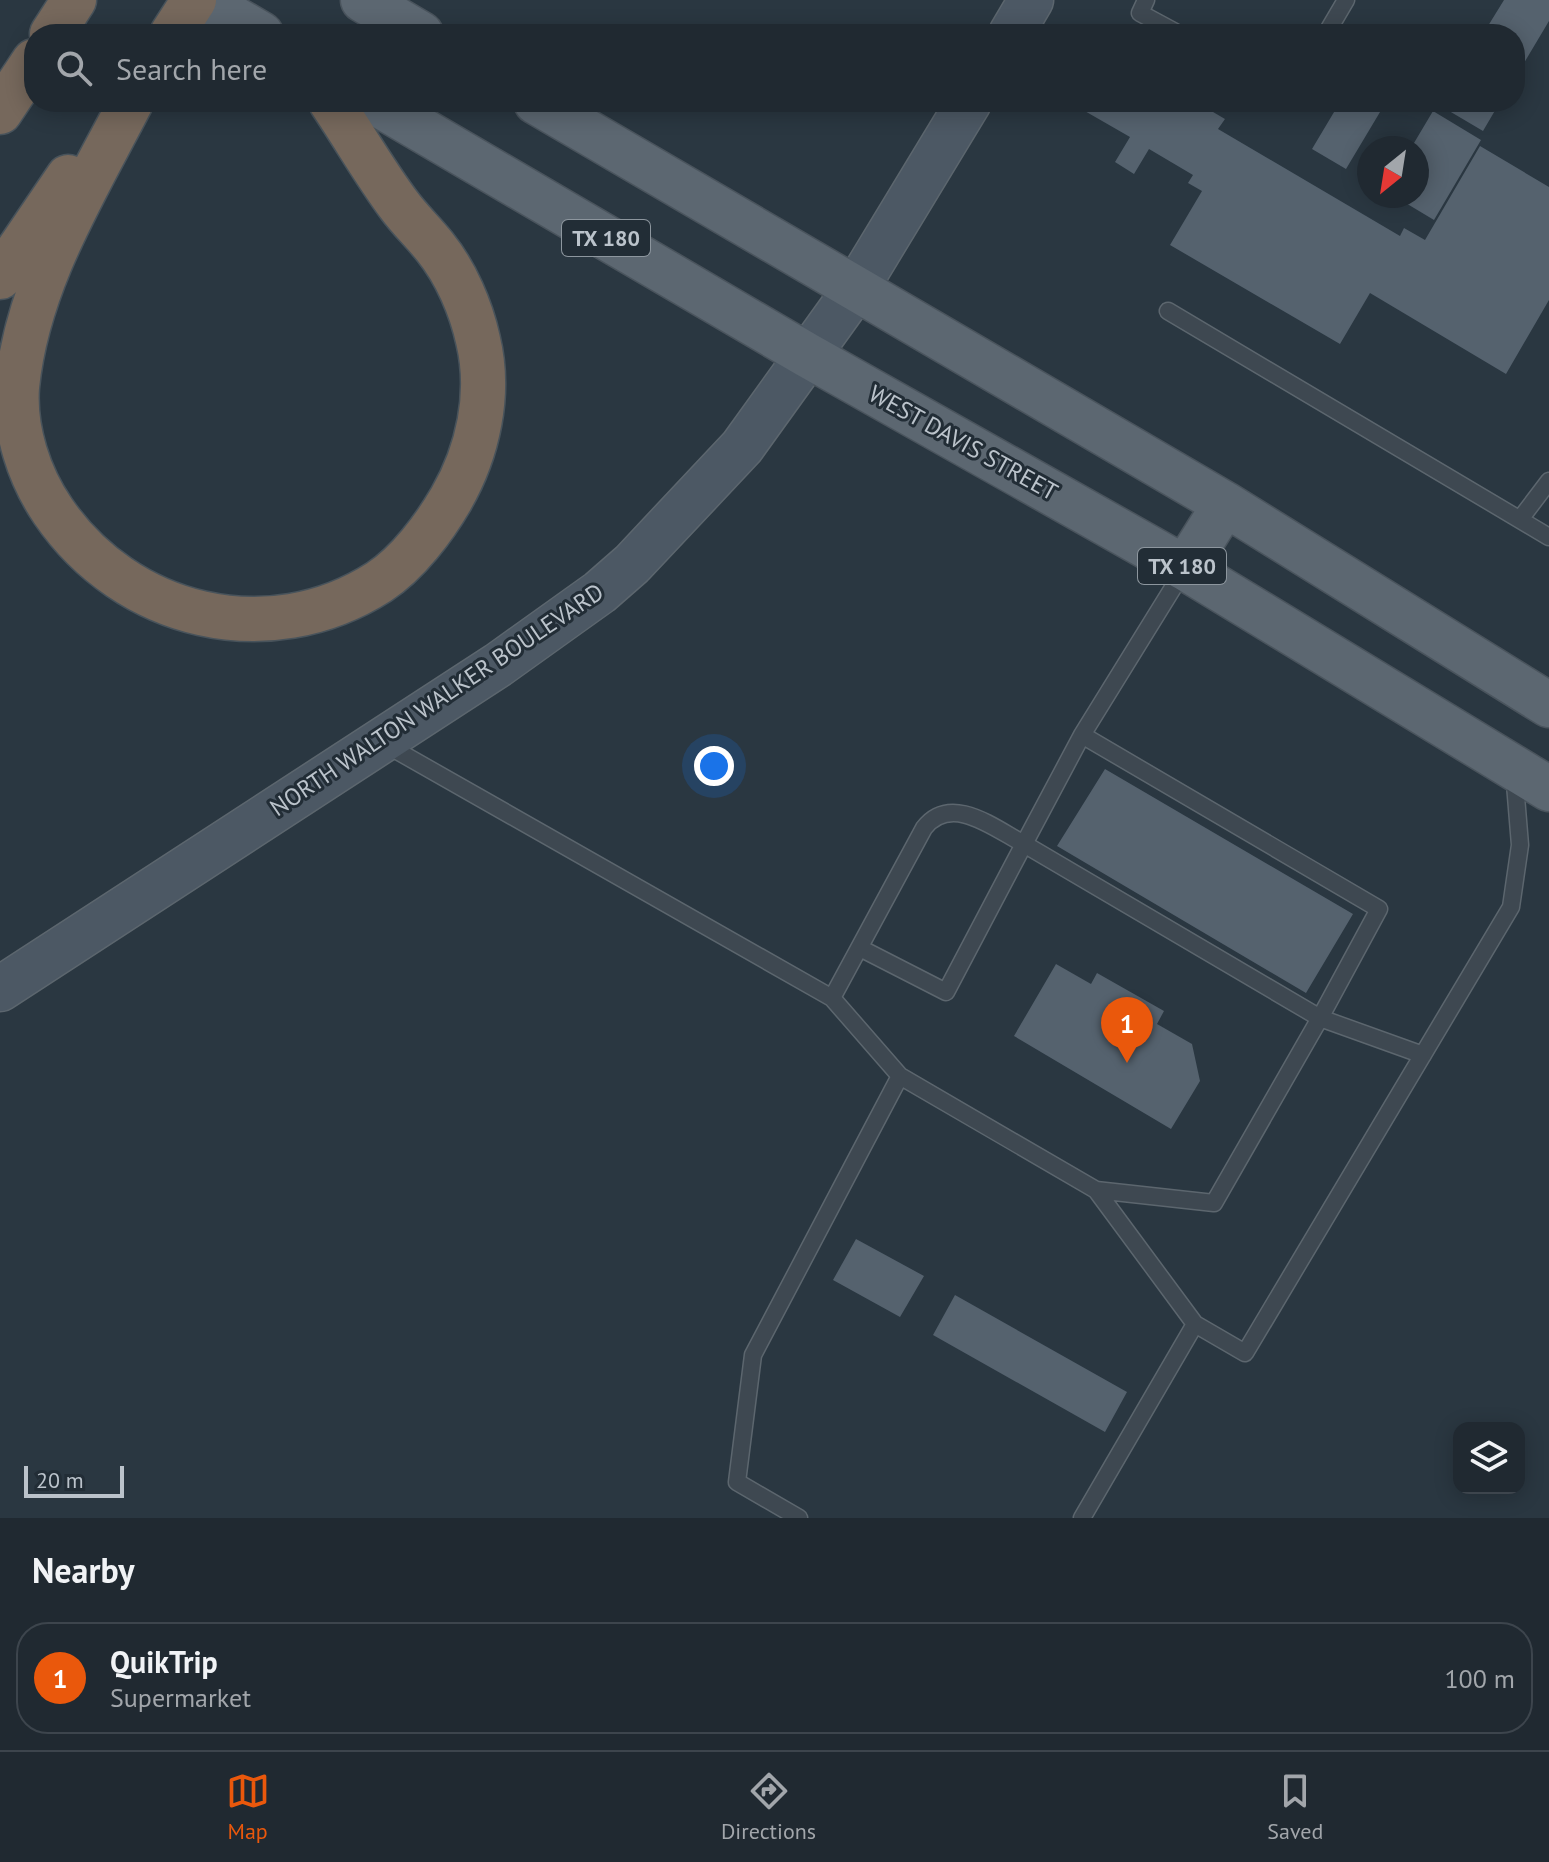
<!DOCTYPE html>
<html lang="en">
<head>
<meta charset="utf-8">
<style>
  body { margin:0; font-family:"PT Sans",sans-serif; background:#2d353d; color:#f1f3f6 }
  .controls { position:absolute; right:24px; bottom:24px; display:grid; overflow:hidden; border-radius:16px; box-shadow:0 4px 20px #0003 }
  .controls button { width:72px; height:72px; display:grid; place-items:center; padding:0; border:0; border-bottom:2px solid #3d454d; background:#202931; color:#f1f3f6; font:40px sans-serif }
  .compass { position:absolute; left:1357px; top:136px; width:72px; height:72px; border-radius:50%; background:#202931; box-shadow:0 4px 20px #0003; rotate:210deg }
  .scale { position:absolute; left:24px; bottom:20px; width:100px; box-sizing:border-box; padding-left:8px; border:4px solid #bbc3cb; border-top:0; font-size:22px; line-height:28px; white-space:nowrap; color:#bbc3cb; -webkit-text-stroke:6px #222d36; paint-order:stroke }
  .you { position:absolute; left:714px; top:766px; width:28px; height:28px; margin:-20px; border:6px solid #fff; border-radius:50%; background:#1a73e8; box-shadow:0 0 0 12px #1a73e833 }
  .badge { display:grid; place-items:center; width:52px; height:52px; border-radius:50%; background:#ea580c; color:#fff; font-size:26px; font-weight:700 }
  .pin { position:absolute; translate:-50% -66px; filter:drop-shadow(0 2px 4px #0008) }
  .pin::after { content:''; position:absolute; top:42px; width:28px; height:24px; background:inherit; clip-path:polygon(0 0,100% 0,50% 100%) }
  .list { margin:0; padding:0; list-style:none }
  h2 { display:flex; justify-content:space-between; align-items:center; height:104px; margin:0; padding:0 32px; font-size:34px }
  h2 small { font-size:26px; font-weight:400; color:#a2a6ab }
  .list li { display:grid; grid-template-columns:52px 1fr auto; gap:24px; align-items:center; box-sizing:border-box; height:112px; margin:0 16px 16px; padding:0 16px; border:2px solid #3d454d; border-radius:32px }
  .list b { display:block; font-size:30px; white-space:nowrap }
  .list p { margin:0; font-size:26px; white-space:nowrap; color:#a2a6ab }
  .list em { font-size:26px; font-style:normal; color:#a2a6ab }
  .icon { flex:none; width:44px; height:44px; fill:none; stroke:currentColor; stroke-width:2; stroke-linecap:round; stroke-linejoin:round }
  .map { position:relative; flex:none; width:1549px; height:1518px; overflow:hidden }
  .search { position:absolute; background:#202931; box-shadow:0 4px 20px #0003; left:24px; right:24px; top:24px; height:88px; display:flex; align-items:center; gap:20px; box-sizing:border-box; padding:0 28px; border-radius:32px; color:#a2a6ab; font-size:30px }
  .sheet { height:232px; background:#202931 }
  nav { display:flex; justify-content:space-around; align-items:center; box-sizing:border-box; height:112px; border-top:2px solid #3d454d; background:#202931; font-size:22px; color:#a2a6ab }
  nav a { display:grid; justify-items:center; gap:4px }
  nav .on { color:#ea580c }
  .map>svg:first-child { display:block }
  .building { fill:#55626e }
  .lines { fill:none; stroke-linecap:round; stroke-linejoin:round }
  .lane-casing { stroke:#5c666e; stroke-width:19 }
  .secondary-casing { stroke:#5c666e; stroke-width:47 }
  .primary-casing { stroke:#4a545d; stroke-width:47 }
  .highway-casing { stroke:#48535b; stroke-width:47 }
  .lane { stroke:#3e4851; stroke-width:16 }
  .secondary { stroke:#4c5864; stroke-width:44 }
  .primary { stroke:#5c6771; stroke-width:44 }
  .highway { stroke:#76685c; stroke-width:44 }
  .labels { text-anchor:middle; stroke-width:6; stroke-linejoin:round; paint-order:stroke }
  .shield { fill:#222d36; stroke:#8d969e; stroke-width:2 }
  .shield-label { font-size:22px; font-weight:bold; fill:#bbc3cb }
  .street-label { font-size:24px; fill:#bbc3cb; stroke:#222d36 }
</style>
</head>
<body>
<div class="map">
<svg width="1549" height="1518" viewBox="0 0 1549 1518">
  <rect width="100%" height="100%" fill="#2a3741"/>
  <path class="building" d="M1504 0H1549V21L1515 78V34H1483Z
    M1088 102H1196L1225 119 1218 129 1400 236 1404 228 1425 240 1480 146 1549 187V300L1506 374 1370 293 1340 344 1170 245 1202 191 1188 183 1193 175 1149 149 1134 174 1115 162 1130 137 1083 110Z
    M1340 102H1386L1346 169 1312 149Z
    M1440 102H1500L1483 131 1439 105Z
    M1433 111 1481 140 1434 220 1394 196H1417V148H1411Z
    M1105 769 1353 914 1306 993 1057 846Z
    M1056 964 1091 984 1097 973 1164 1011 1157 1024 1192 1044 1200 1081 1171 1129 1014 1036Z
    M856 1239 924 1276 900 1317 833 1280Z
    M955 1295 1127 1392 1105 1432 933 1335Z"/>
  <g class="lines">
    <defs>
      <path id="lane" d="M1146 0 1140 13 1179 34
        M1326 34 1346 0
        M1168 311 1549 537
        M1521 518 1549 481
        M385 744 832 998
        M860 948 946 992 1024 844 1320 1018 1423 1055
        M900 1076 1096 1190 1214 1203 1320 1018 1379 909 1082 735
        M1096 1190 1195 1324
        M799 1518 737 1482 753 1355 900 1076 832 998 924 828C951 793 994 828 1024 844L1082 735 1184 570
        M1082 1518 1195 1324 1245 1353 1511 907 1520 845 1514 772"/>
      <path id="secondary" d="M1011 34 1031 0
        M0 989 498 665 600 592 632 564 742 447 855 290 969 102"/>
      <path id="primary" d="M202 0 261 34
        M363 0 421 34
        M374 102 807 355 1185 568 1549 789
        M536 102 1225 504 1549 705
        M1185 568 1225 504"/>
      <path id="highway" d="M52 34 74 0
        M172 34 194 0
        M131 102C84 193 27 284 17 387 14 430 29 476 53 511 126 618 268 653 379 582 408 563 434 528 451 499 478 452 491 394 478 340 471 308 456 273 435 247 424 233 410 220 399 205 375 173 354 136 331 102
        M0 112 34 61
        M0 277 68 177"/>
    </defs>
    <use href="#lane" class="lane-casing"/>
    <use href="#secondary" class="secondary-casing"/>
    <use href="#primary" class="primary-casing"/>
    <use href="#highway" class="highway-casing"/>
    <use href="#lane" class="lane"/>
    <use href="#secondary" class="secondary"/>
    <use href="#primary" class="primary"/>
    <use href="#highway" class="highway"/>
  </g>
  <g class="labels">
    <g class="shield">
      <rect x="562" y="220" width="88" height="36" rx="6"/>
      <rect x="1138" y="548" width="88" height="36" rx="6"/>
    </g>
    <g class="shield-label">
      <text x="606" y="246">TX 180</text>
      <text x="1182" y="574">TX 180</text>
    </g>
    <g class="street-label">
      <text transform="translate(963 443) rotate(29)" y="8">WEST DAVIS STREET</text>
      <text transform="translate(437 700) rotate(-34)" y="8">NORTH WALTON WALKER BOULEVARD</text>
    </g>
  </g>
</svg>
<div class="controls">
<button><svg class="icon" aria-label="layers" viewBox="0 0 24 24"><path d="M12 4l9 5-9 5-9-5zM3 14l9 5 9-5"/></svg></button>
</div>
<svg class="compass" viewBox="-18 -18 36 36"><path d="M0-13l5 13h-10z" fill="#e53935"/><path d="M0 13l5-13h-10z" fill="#a2a6ab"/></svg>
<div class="scale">20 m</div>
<div class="you"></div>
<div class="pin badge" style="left:1127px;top:1063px">1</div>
<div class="search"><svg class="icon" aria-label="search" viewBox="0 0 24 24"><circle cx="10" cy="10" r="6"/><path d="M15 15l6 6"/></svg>Search here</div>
</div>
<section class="sheet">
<h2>Nearby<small></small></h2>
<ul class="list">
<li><span class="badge">1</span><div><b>QuikTrip</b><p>Supermarket</p></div><em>100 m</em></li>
</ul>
</section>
<nav>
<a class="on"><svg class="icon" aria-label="map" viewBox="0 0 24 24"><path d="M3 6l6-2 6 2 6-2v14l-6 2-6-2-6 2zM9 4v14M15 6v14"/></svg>Map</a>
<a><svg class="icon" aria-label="directions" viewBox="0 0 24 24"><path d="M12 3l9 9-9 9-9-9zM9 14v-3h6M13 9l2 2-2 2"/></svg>Directions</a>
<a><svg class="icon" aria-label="saved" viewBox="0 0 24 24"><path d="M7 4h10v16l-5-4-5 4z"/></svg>Saved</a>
</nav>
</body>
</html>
